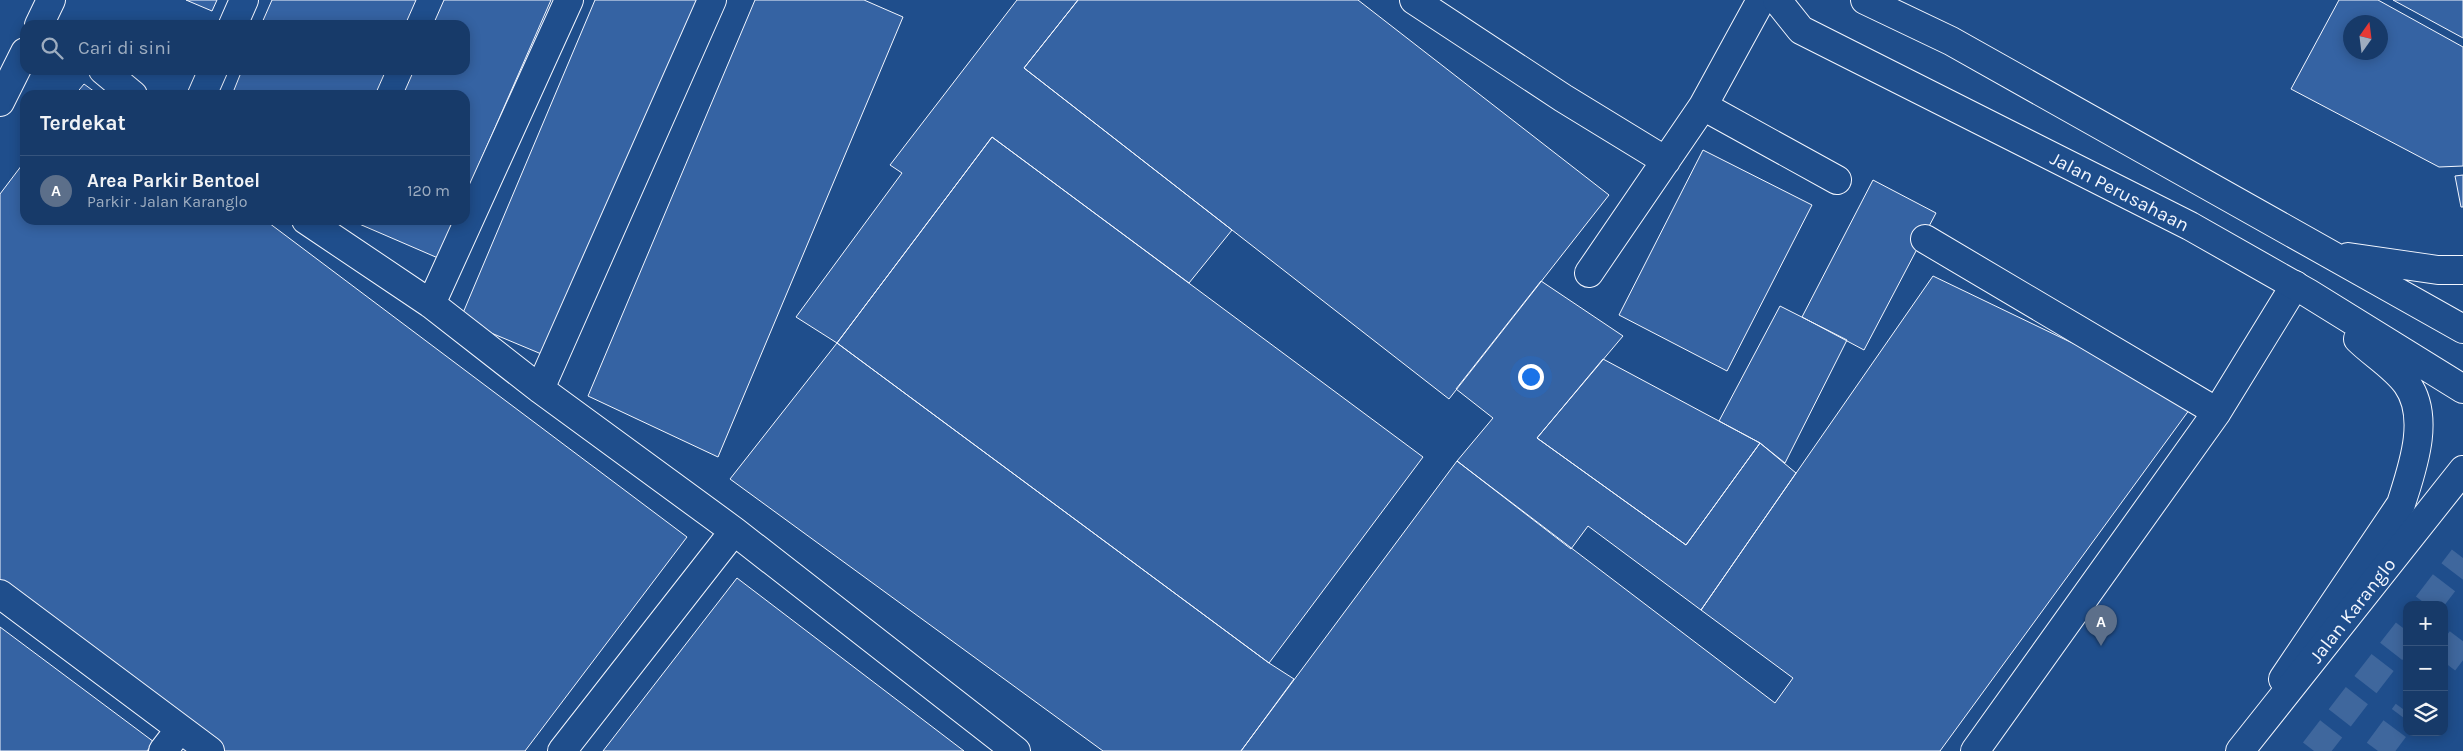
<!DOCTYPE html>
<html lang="id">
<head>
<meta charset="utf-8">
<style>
  body { margin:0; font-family:Karla,sans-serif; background:#244571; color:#f1f3f6 }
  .controls { position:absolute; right:15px; bottom:15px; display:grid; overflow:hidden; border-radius:10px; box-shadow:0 2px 12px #0003 }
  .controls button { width:45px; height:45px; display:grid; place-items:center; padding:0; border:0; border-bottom:1px solid #36547d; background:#173a69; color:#f1f3f6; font:25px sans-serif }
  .compass { position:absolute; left:2343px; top:15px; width:45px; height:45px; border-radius:50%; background:#173a69; box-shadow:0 2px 12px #0003; rotate:14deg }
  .you { position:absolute; left:1530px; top:376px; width:18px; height:18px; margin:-12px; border:4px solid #fff; border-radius:50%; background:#1a73e8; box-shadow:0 0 0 8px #1a73e833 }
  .badge { display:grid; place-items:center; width:32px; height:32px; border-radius:50%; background:#ffb74d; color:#fff; font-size:16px; font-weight:700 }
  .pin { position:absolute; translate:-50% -41px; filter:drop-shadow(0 1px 2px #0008) }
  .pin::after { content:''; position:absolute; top:26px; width:18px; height:15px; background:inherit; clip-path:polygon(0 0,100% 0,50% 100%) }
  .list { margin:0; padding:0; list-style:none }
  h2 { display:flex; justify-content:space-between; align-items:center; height:65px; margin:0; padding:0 20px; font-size:21px }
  h2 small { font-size:16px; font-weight:400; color:#9eadc0 }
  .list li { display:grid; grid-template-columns:32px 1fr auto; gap:15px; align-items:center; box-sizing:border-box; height:70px; padding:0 20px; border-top:1px solid #36547d }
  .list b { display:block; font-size:19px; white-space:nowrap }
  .list p { margin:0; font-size:16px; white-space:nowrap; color:#9eadc0 }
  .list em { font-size:16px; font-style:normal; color:#9eadc0 }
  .icon { flex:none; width:28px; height:28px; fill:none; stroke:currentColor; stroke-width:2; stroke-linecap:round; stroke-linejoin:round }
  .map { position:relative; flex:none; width:2463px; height:751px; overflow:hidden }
  .search { position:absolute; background:#173a69; box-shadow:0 2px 12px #0003; left:20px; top:20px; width:450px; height:55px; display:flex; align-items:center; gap:12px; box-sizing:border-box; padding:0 18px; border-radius:15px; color:#9eadc0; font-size:19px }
  .panel { position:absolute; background:#173a69; box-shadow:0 2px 12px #0003; left:20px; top:90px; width:450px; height:135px; border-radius:15px }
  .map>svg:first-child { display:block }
  .building { fill:#3563a3; stroke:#f2f6ff; fill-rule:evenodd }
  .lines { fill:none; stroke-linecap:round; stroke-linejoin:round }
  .highway-tunnel { stroke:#3f679d; stroke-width:28; stroke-dasharray:28 14; stroke-linecap:butt }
  .minor-casing { stroke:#f2f6ff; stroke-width:30 }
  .major-casing { stroke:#f2f6ff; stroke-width:30 }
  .highway-casing { stroke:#f2f6ff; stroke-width:30 }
  .minor { stroke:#1f4e8c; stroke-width:28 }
  .major { stroke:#1f4e8c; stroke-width:28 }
  .highway { stroke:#1f4e8c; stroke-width:28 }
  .labels { text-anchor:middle; stroke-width:4; stroke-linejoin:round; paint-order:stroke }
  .street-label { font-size:19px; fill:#f2f6ff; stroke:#1f4e8c }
</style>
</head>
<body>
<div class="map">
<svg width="2463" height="751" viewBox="0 0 2463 751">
  <rect width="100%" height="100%" fill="#1f4e8c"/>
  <path class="building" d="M186 0H217L212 11Z
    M272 0H416L405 25H261Z
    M444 0H551L465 196V95H403L414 70H465V25H433Z
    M595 0H702L551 358 460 320Z
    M755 0H864L903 17 718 457 588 396Z
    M1017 0H1078L1024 68 1232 230 1189 283 992 137 837 343 796 317 902 173 890 165Z
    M1078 0H1358L1609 195 1449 399 1024 68Z
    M2339 0H2378L2463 47V166L2439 167 2291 89ZM2350 22H2380V52H2350Z
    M2393 0H2463V38Z
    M242 70H386L375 95H232Z
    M84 84 99 95H75Z
    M992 137 1423 457 1269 663 837 343Z
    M1703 150 1812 205 1727 371 1619 315Z
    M25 161V220H265L687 537 525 751H224L0 583V194Z
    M2463 175V207H2461L2455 176Z
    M1873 180 1936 213 1864 350 1802 317Z
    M350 220H455L438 258Z
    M1933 276 2195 402 1940 751H1241L1457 461 1775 703 1793 678 1701 610Z
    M1541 281 1623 336 1537 438 1686 545 1760 443 1796 473 1701 610 1588 526 1571 549 1457 461 1493 418 1456 389Z
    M1780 306 1847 340 1785 463 1760 443 1719 421Z
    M837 343 1269 663 1294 679 1241 751H1103L730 479Z
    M1603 359 1760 443 1686 545 1537 438Z
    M737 578 964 751H603Z
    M0 627 154 742 147 751H0Z"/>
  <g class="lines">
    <path class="highway-tunnel" d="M2427 605 2463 558
      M2444 662 2463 637
      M2314 751 2407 631
      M2378 751 2407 712"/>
    <defs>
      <path id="minor" d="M1414 0 1563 98 1666 161
        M39 25 51 0
        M233 25 244 0
        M103 70 133 95
        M202 95 213 70
        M0 102 25 52
        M1703 106 1837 180
        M306 220 431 304 540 389 734 531 1016 751
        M1925 239 2217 412
        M1589 273 1703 106 1761 0
        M431 304 569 0
        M540 389 712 0
        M0 594 210 751
        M163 751 180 729
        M562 751 734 531
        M1975 751 2217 412 2295 285"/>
      <path id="major" d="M1777 0 1801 30 2190 226 2308 293 2463 389
        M1865 0 1951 41 2463 329
        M2348 257 2438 270H2463
        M2283 679 2401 504C2412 469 2431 418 2407 384 2394 366 2373 354 2358 339"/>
      <path id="highway" d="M2240 751 2463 470"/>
    </defs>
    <use href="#minor" class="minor-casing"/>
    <use href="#major" class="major-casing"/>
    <use href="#highway" class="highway-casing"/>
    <use href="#minor" class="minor"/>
    <use href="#major" class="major"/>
    <use href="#highway" class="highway"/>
  </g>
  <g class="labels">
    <g class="street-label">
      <text transform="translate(2120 191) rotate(27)" y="7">Jalan Perusahaan</text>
      <text transform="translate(2352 610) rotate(-52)" y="7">Jalan Karanglo</text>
    </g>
  </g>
</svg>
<div class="controls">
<button>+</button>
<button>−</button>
<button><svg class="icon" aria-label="layers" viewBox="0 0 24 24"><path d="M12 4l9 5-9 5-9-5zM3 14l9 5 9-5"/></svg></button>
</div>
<svg class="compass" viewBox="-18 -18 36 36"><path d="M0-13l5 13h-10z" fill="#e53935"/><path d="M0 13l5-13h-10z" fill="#9eadc0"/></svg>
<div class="you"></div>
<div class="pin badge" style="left:2101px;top:646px;background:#5c6f8a">A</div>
<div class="search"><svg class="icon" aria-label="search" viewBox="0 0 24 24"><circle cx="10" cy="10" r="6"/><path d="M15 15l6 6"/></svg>Cari di sini</div>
<section class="panel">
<h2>Terdekat<small></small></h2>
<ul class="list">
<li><span class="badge" style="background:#5c6f8a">A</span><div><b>Area Parkir Bentoel</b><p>Parkir · Jalan Karanglo</p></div><em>120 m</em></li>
</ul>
</section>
</div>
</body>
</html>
